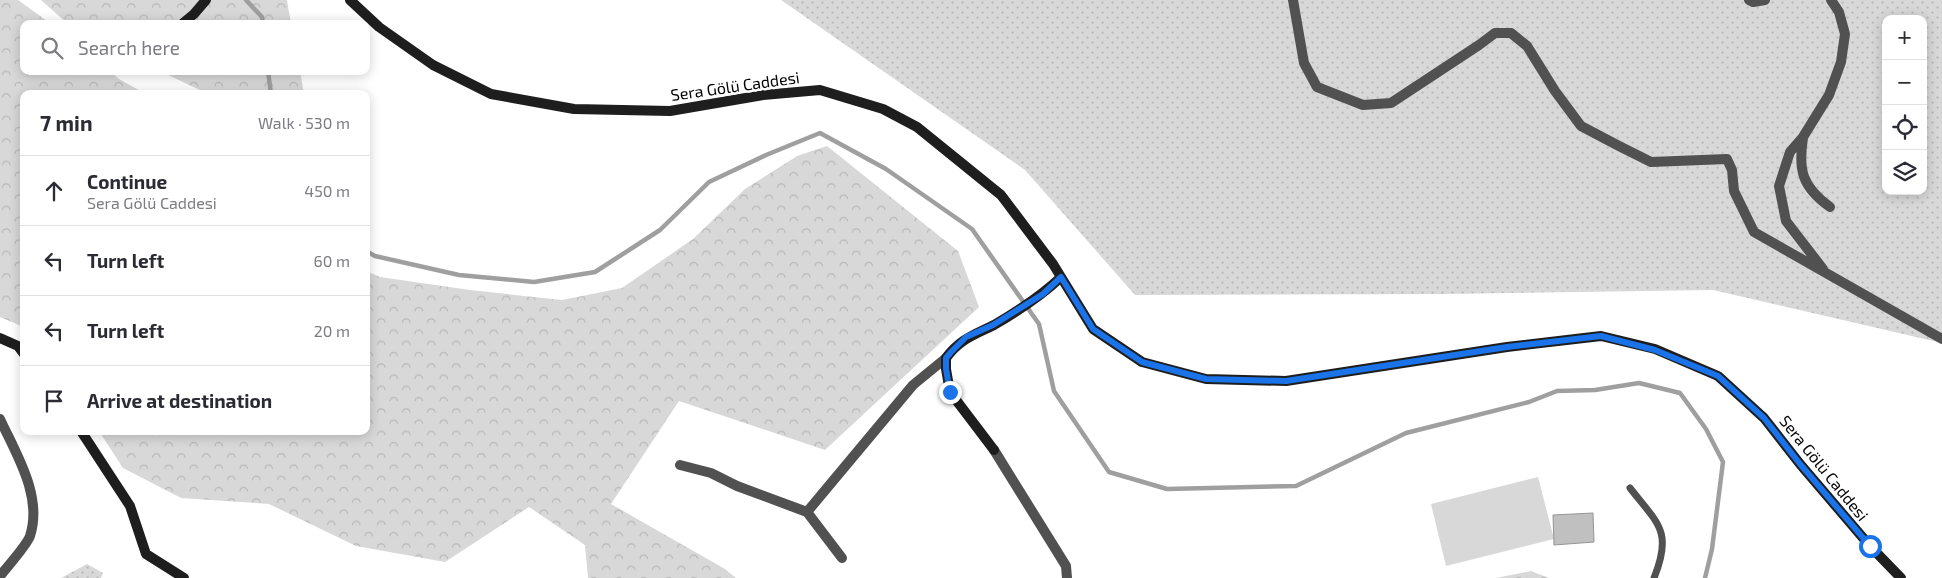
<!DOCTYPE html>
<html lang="en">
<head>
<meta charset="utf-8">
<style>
  body { margin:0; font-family:"Exo 2",sans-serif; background:#f7f7f7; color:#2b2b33 }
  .controls { position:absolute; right:15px; top:15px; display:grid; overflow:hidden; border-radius:10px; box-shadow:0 2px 12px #0003 }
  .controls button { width:45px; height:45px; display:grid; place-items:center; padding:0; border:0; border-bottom:1px solid #e1e1e2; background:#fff; color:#2b2b33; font:25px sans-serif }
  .stop { position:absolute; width:15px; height:15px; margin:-11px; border:4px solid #1a73e8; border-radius:50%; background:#fff }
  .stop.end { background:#1a73e8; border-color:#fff; box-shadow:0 1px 5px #0008 }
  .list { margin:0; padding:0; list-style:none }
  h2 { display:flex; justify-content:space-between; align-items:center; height:65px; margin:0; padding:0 20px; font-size:21px }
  h2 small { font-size:16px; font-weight:400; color:#7c7c81 }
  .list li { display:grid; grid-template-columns:32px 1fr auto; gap:15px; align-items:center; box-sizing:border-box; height:70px; padding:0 20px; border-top:1px solid #e1e1e2 }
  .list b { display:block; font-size:19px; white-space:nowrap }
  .list p { margin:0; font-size:16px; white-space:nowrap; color:#7c7c81 }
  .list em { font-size:16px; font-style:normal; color:#7c7c81 }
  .icon { flex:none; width:28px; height:28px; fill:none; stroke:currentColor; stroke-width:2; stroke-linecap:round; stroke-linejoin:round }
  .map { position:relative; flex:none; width:1942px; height:578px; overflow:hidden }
  .search { position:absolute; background:#fff; box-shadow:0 2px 12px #0003; left:20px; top:20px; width:350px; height:55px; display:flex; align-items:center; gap:12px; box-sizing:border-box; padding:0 18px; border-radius:10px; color:#7c7c81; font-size:19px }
  .panel { position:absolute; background:#fff; box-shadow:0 2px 12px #0003; left:20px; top:90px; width:350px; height:345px; border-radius:10px }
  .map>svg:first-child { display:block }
  .grass { fill:url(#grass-dots); fill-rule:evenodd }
  .forest { fill:url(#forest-crowns) }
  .pitch { fill:#d8d8d8 }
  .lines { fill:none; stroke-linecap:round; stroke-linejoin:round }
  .stream { stroke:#9f9f9f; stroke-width:4.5 }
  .building { fill:#c0c0c0; stroke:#959595 }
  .lane { stroke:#515151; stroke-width:7 }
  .street { stroke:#515151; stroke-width:10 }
  .secondary { stroke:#1e1e1e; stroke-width:10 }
  .route { stroke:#1a73e8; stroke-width:6 }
  .labels { text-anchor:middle; stroke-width:5; stroke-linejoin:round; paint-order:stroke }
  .street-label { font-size:16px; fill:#000; stroke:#fff }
</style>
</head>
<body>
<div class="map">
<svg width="1942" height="578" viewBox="0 0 1942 578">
  <defs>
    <pattern id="grass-dots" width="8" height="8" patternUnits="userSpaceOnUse" patternTransform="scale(1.25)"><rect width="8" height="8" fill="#d8d8d8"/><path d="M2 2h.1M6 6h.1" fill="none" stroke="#b8b8b8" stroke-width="1.8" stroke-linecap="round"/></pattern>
    <pattern id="forest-crowns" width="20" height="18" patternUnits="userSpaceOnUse" patternTransform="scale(1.25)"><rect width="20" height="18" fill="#d8d8d8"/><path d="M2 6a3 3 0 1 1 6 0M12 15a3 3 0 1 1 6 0" fill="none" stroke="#b8b8b8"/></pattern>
  </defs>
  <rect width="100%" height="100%" fill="#fff"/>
  <path class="grass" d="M781 0H1942V343L1713 290 1445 294 1135 295 1025 170ZM1886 19H1923V191H1886Z
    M87 564 103 573 101 578H61Z"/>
  <path class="forest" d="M0 0H18L51 24H24V71H110L119 79 146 94H24V331L19 325 0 317Z
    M41 0H287L291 24H68Z
    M160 71H300L304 94H208Z
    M827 146 958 251 979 307 825 450 679 401 611 504 725 569 736 578H588L585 545 529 507 445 562 356 546 269 504 181 498 123 468 99 431H366V271L380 277 470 290 562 300 622 288 693 239 745 189 797 156Z
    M1531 571 1549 578H1496Z"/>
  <path class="pitch" d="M1538 477 1554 539 1446 566 1431 504Z"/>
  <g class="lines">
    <path class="stream" d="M246 0 262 17 263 24
      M268 71 271 94
      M366 251 375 256 459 275 534 282 595 272 660 230 709 182 766 155 820 133 886 169 972 229 1039 324 1054 391 1109 472 1167 489 1296 486 1406 433 1529 402 1557 391 1595 390 1639 383 1680 393 1706 429 1723 462 1712 549 1705 578"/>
  </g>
  <path class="building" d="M1593 513 1594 542 1554 545 1553 515Z"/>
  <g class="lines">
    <path class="lane" d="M1630 488C1658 524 1673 531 1654 578"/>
    <path class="street" d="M1293 0 1304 63 1317 87 1363 105 1391 103 1479 45 1495 33H1511L1527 46 1555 91 1581 126 1619 146 1651 162 1727 159 1732 170 1734 191 1754 232 1942 339
      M1749 0 1753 2 1765 0
      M1803 138C1798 170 1802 187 1830 207
      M1823 269 1786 221 1779 186 1790 152 1803 137 1829 95 1841 62 1845 34 1839 12 1831 0
      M0 419C16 454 43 496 30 536 27 545 7 567 0 576
      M994 450 1066 566 1067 578
      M680 465 711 473 737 486 807 512 842 558
      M807 512 913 385 946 358"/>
    <path class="secondary" d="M350 0 379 27 433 65 491 94 574 109 670 111 763 95 820 90 883 109 917 127 1001 195 1053 264 1093 329 1142 362 1206 379 1286 381 1507 347 1601 336 1655 349 1718 376 1764 418 1800 464 1870 546 1901 578
      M182 24 194 14 206 0
      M0 338 18 346 24 354
      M81 431 130 506 146 554 184 578
      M994 450 950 392 946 369V358C960 339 974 335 994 325 1018 311 1041 296 1061 277"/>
  </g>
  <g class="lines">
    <path class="route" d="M950 392 946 369V358L951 352 966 337 993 325 1043 294 1061 277 1093 329 1142 362 1206 379 1286 381 1507 347 1601 336 1655 350 1718 376 1764 418 1800 464 1870 546"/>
  </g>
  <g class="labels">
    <g class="street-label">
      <text transform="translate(735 86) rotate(-8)" y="6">Sera Gölü Caddesi</text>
      <text transform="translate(1824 468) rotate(51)" y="6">Sera Gölü Caddesi</text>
    </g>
  </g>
</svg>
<div class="controls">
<button>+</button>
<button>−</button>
<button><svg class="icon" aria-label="locate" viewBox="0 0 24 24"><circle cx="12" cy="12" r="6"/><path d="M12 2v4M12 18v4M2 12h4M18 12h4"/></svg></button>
<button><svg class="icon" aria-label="layers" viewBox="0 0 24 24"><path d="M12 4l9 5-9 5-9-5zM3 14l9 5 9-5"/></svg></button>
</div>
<div class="stop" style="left:1870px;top:546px"></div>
<div class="stop end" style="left:950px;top:392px"></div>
<div class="search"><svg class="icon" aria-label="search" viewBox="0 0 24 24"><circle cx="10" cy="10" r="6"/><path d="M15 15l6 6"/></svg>Search here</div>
<section class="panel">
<h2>7 min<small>Walk · 530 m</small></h2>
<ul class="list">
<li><svg class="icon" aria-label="ahead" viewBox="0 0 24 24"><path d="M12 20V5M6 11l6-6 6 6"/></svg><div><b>Continue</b><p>Sera Gölü Caddesi</p></div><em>450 m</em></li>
<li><svg class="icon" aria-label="left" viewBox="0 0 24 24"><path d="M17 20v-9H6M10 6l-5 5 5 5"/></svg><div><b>Turn left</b></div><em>60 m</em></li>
<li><svg class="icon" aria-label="left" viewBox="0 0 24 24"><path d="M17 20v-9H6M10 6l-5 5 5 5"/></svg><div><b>Turn left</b></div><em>20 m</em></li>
<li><svg class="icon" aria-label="arrive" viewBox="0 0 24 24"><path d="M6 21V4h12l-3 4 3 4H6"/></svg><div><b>Arrive at destination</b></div></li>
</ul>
</section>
</div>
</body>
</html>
